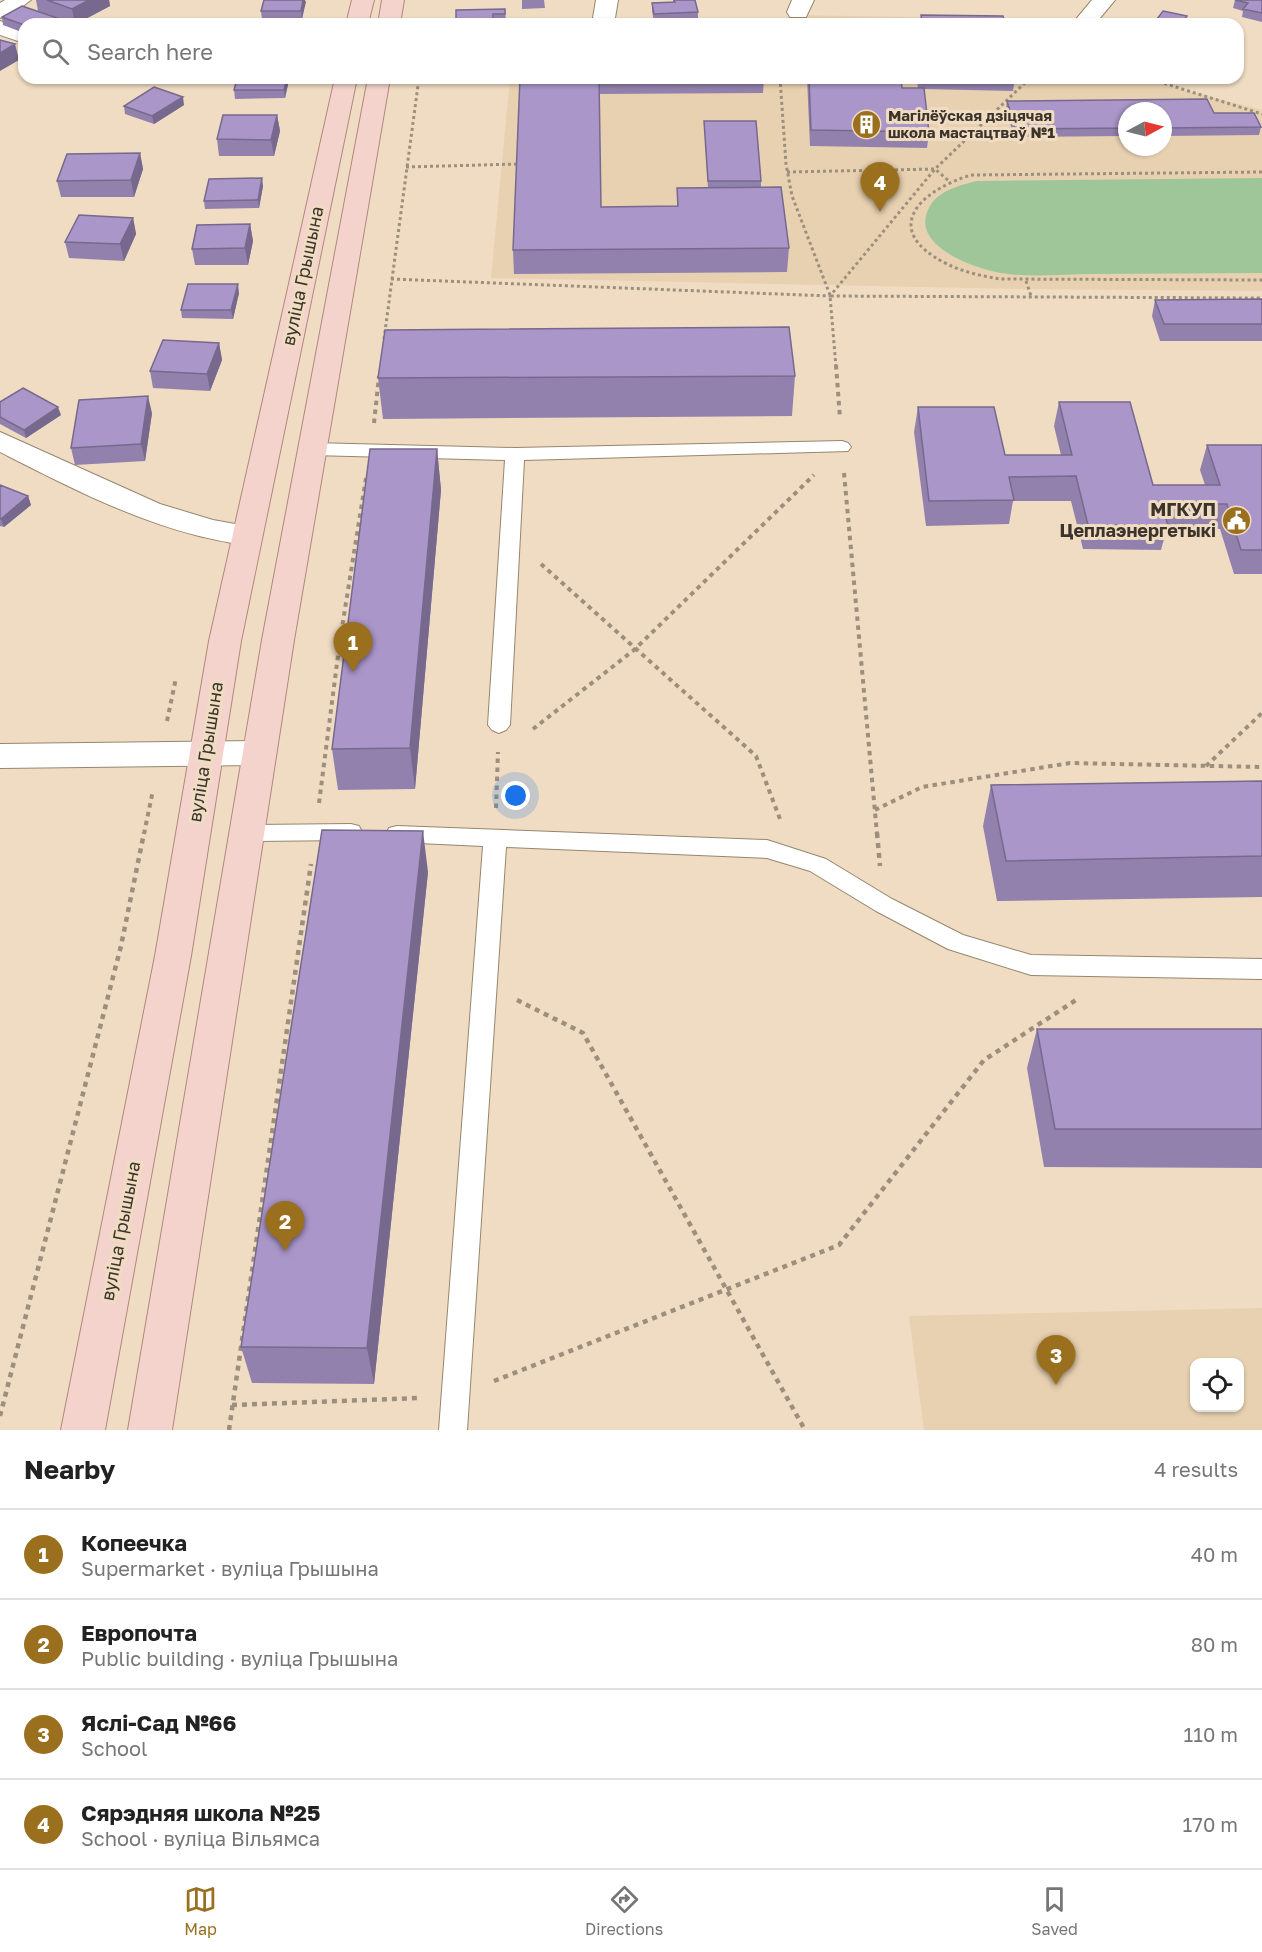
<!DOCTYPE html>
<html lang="en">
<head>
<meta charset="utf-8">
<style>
  body { margin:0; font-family:"Golos Text",sans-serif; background:#f6f6f6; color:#222 }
  .controls { position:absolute; right:18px; bottom:18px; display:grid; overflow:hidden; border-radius:12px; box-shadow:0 2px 4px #0004 }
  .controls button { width:54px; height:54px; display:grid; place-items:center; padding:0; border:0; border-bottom:2px solid #e0e0e0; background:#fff; color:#222; font:30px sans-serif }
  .compass { position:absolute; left:1118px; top:102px; width:54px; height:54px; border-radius:50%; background:#fff; box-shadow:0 2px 4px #0004; rotate:83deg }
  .you { position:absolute; left:516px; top:796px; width:21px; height:21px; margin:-15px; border:4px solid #fff; border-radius:50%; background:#1a73e8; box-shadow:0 0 0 9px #1a73e833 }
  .badge { display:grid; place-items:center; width:39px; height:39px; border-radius:50%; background:#9a6f1e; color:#fff; font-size:20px; font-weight:700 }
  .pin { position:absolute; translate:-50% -50px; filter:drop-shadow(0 2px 3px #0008) }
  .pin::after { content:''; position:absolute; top:32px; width:21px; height:18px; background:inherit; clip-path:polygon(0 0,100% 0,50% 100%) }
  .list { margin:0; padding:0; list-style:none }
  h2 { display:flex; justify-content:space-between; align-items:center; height:78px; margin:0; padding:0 24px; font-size:26px }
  h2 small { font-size:20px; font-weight:400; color:#767676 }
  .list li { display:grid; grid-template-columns:39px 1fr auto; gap:18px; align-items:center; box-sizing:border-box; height:90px; padding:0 24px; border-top:2px solid #e0e0e0 }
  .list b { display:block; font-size:22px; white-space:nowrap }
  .list p { margin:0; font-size:20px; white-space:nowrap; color:#767676 }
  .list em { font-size:20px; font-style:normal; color:#767676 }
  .icon { flex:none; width:33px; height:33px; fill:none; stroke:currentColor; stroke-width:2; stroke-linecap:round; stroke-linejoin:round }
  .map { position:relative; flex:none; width:1262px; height:1430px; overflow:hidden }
  .search { position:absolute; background:#fff; box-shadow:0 2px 4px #0004; left:18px; right:18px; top:18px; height:66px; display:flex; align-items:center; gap:15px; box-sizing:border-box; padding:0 21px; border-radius:18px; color:#767676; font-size:22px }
  .sheet { height:438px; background:#fff }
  nav { display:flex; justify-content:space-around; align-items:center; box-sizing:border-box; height:84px; border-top:2px solid #e0e0e0; background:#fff; font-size:16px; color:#767676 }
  nav a { display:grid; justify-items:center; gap:3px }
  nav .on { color:#9a6f1e }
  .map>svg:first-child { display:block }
  .built { fill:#e8d1b1; fill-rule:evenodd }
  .green { fill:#9fc699 }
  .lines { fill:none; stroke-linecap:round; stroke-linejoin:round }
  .lane-casing { stroke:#97866e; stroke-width:2 }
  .street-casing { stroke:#97866e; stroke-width:2 }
  .primary-casing { stroke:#b0887e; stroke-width:2 }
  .path-far2 { stroke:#9d8f7d; stroke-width:3; stroke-dasharray:3 3; stroke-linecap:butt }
  .path-far1 { stroke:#9d8f7d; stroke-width:4; stroke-dasharray:4.5 4.5; stroke-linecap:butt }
  .path { stroke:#9d8f7d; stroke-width:4.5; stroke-dasharray:5 5; stroke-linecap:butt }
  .lane { fill:#fff; fill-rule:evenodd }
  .street { fill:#fff; fill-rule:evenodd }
  .primary { fill:#f5d3cd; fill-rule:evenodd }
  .wall { fill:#9281ad; fill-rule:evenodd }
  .shaded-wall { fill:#77698d }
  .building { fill:#aa96c9; stroke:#77698d; stroke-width:1.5 }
  .labels { text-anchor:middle; stroke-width:6; stroke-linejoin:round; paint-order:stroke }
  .far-poi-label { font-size:15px; font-weight:bold; fill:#3c342a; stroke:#efdcc2; text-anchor:start }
  .street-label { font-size:18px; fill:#3c342a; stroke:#efdcc2 }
  .poi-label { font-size:18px; font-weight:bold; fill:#3c342a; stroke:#efdcc2; text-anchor:end }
</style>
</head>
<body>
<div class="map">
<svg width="1262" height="1430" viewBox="0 0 1262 1430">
  <rect width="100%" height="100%" fill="#efdcc2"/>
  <path class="built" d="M793 15 1008 19 1012 24H769Z
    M510 78H1136L1262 110V291L1020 289 491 278ZM1127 111H1163V147H1127Z
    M1262 1308V1430H924L909 1316ZM1240 1362V1408H1194V1362Z"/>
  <path class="green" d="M1262 178V273C1206 273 1149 274 1093 274 1063 274 1031 278 1001 273 973 268 907 245 930 206 939 190 961 185 977 181Z"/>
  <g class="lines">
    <defs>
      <path id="lane" d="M842 441 848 443 851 447 848 451 524 460 510 725 506 730 499 733 492 730 488 725 505 460 312 455 303 449 312 443 515 448Z
        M351 824 359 826 362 832 359 838 351 840 246 841 238 839 235 833 238 827 246 825Z
        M397 826 767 840 826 859 892 899 963 935 1031 955 1262 959V979L1031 975 948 949 876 911 810 871 767 858 506 847 467 1430H439L483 846 397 842 389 840 386 834 389 828Z"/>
      <path id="street" d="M5 0H31L8 17 0 18V3Z
        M596 0H618L614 24H592Z
        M792 0H814L806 17H790L787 12Z
        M1092 0H1115L1095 24H1072Z
        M0 21 24 29V43L0 35Z
        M0 432 160 504 213 520 258 528 262 535 258 542C239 547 218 540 199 536 128 518 65 485 0 452Z
        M259 741 271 744 276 753 271 762 259 765 0 768V744Z"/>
      <path id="primary" d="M352 0H374L368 24H346Z
        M382 0H404L400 24H378Z
        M335 78H357L241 641 191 956 105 1430H61L155 956 209 641Z
        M368 78H390L294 640 172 1430H128L262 640Z"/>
    </defs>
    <use href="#lane" class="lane-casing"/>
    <use href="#street" class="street-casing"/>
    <use href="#primary" class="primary-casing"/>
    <path class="path-far2" d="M780 78 786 164 792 196 830 295
      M1147 78 1262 114
      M406 167 519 164
      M787 172 935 169 949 181
      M1262 172 971 175C919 191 879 230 947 264 963 272 982 276 1000 279L1262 280
      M391 279 830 296 935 169 1030 78
      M1026 281 1031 296
      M384 339 419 78
      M836 367 830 296 1262 298"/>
    <path class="path-far1" d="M836 365 840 418
      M374 423 379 376
      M844 473 877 834
      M541 564 756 756 780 819
      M167 721 176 678
      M533 729 634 650 814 475
      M1206 766 1262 713
      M319 803 340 640 366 478
      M496 808 498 752
      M875 810 922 787 1070 763 1262 767
      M144 834 153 790"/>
    <path class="path" d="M877 833 880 866
      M517 1000 583 1033 805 1430
      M494 1381 839 1245 984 1060 1076 1000
      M232 1405 420 1398
      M0 1416 121 946 144 833
      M229 1430 311 864"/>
    <use href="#lane" class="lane"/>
    <use href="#street" class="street"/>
    <use href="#primary" class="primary"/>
  </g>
  <path class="wall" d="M36 0H109L110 6 76 24H73L38 11Z
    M264 0H305L302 19H262L261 11Z
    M522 0H544L545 8 522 9Z
    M673 0H695L698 12V20L654 22 652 11V3L673 2Z
    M1235 0H1262V22L1242 17 1243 11 1233 8Z
    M505 9 506 21 493 22V24H456V10Z
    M2 17 57 18 58 24H24V33L3 25Z
    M520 78H764L763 93 599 94 601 207 677 206V188H708L704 121 761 181V187L789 248 787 272 514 274 513 250Z
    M807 78H1015L1013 91 924 89 929 132 927 148 810 146ZM901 81H917L918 88H902Z
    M289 80 285 98 235 99 234 90Z
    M1007 101 1214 113 1261 127 1259 135 1163 136V111H1127V136L1014 137 1006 109Z
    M184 105 154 124 125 114 124 106Z
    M277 115 280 131 274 156H219L217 139Z
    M140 153 143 169 134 197H61L57 181Z
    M263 186 259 208 205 209 204 201Z
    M133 218 136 234 124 261 69 258 65 242Z
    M250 224 253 241 248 265H195L192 249Z
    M239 293 233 319 182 318 181 310Z
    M1262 299V341H1160L1152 316 1155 300Z
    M219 343 222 360 210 391 153 388 150 371Z
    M795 376 792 416 383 419 378 378Z
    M0 402 61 415 26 438 0 424Z
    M1059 402 1153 485H1205L1200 470 1207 445H1262V574H1234L1220 529 1167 528 1161 550 1083 549 1071 501H1013L1009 524 926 526 914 432 918 407 1005 455H1061L1054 426Z
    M152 413 145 461 75 465 71 448Z
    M437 449 441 490 415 789 338 790 332 749Z
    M0 485 28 496 31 505 4 527 0 526Z
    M1262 781V897L997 901 983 826 991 785Z
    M428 872 374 1384 252 1383 241 1347Z
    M1037 1029H1262V1168L1044 1167 1027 1068Z"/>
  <path class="shaded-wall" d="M89 0H109L110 6 76 24H75L72 9Z
    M303 0H305L306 2 302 19 301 11Z
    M57 18 58 24H46Z
    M15 44 19 60 0 71V53Z
    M287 78H289V80L285 98 284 90Z
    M183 97 184 105 154 124 152 116Z
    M277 115 280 131 274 156 271 140Z
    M140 153 143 169 134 197 131 180Z
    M262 178 263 186 259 208 258 200Z
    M133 218 136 234 124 261 120 244Z
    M250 224 253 241 248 265 245 248Z
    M238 284 239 293 233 319 231 310Z
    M219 343 222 360 210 391 207 374Z
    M148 396 152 413 145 461 141 444Z
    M58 407 61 415 26 438 24 430Z
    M437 449 441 490 415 789 410 748Z
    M28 496 31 505 4 527 1 519Z
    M423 831 428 872 374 1384 367 1348Z"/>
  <path class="building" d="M47 0H89L72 9Z
    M264 0H303L301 11H261Z
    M674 0H695L698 12 654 14 652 3 675 2Z
    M1235 0H1262V13L1243 9 1248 3Z
    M22 6 57 18 46 24H24V25L2 17Z
    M505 9V14H493V21L456 22V10Z
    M1163 11 1187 16 1182 24H1160L1154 23Z
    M921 15 1003 16 1005 24H922Z
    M0 40 15 44 0 53Z
    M237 78H287L284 90H234Z
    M520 78H599L601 207 678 206 677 188 781 187 789 248 513 250Z
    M809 78H901L902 88H924L929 132 811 130Z
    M154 87 183 97 152 116 124 106Z
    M1207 99 1214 113H1254L1261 127 1163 128V111H1127V128L1015 129 1007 101Z
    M223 115H277L271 140 217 139Z
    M704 121H756L761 181H708Z
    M140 153 131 180 57 181 67 154Z
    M262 178 258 200 204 201 209 179Z
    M79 215 133 218 120 244 65 242Z
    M250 224 245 248 192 249 197 225Z
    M188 284H238L231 310H181Z
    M1262 299V324H1164L1155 300Z
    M789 327 795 376 378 378 385 330Z
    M163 340 219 343 207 374 150 371Z
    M23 388 58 407 24 430 0 417V402Z
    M148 396 141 444 71 448 79 400Z
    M1059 402H1130L1153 485H1220L1207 445H1262V550H1241L1227 504H1161L1168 525H1088L1076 476 1009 477 1014 500 929 501 918 407H994L1005 455H1072Z
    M370 449H437L410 748 332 749Z
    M0 485 28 496 1 519 0 518Z
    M1262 781V856L1006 861 991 785Z
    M322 830 423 831 367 1348 241 1347Z
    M1037 1029H1262V1129H1055Z"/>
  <defs>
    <symbol id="building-disc" viewBox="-11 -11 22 22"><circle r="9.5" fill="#9a6f1e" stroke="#efdcc2"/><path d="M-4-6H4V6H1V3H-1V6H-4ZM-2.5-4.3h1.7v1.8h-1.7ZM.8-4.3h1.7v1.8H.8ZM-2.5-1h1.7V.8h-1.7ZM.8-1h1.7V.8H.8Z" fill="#fff"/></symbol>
    <symbol id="civic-disc" viewBox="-11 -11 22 22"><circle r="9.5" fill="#9a6f1e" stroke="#efdcc2"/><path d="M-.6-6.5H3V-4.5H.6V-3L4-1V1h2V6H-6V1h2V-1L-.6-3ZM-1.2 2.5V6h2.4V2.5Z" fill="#fff"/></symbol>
  </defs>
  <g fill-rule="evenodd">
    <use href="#building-disc" x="850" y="108" width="33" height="33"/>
    <use href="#civic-disc" x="1220" y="504" width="33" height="33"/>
  </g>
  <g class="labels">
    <g class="far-poi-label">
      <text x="888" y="121">Магілёўская дзіцячая<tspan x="888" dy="17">школа мастацтваў №1</tspan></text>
    </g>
    <g class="street-label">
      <text transform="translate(303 276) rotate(-78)" y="6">вуліца Грышына</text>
      <text transform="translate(206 752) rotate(-81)" y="6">вуліца Грышына</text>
      <text transform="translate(121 1231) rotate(-79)" y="6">вуліца Грышына</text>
    </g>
    <g class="poi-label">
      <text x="1216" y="516">МГКУП<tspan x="1216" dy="21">Цеплаэнергетыкі</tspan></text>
    </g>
  </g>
</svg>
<div class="controls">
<button><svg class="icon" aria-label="locate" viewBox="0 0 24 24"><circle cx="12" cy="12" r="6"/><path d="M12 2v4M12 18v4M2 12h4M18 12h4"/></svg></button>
</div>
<svg class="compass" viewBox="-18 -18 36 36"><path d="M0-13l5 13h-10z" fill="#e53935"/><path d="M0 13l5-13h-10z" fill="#767676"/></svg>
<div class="you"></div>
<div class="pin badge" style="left:353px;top:672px">1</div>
<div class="pin badge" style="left:285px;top:1251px">2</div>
<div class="pin badge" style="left:1056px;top:1385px">3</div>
<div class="pin badge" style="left:880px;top:212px">4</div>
<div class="search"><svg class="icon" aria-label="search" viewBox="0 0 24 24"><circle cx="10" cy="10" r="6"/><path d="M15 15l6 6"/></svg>Search here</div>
</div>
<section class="sheet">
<h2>Nearby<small>4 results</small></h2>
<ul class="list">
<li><span class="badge">1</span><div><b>Копеечка</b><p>Supermarket · вуліца Грышына</p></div><em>40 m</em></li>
<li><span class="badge">2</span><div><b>Европочта</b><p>Public building · вуліца Грышына</p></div><em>80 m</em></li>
<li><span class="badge">3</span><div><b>Яслі-Сад №66</b><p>School</p></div><em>110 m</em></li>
<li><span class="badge">4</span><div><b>Сярэдняя школа №25</b><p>School · вуліца Вільямса</p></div><em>170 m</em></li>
</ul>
</section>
<nav>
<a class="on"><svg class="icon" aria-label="map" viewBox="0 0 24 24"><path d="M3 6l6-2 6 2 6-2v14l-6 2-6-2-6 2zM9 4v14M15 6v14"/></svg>Map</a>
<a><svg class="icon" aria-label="directions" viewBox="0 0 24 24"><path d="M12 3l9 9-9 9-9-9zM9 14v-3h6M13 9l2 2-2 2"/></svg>Directions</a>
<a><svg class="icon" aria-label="saved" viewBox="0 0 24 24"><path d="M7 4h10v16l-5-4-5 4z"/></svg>Saved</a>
</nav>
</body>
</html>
